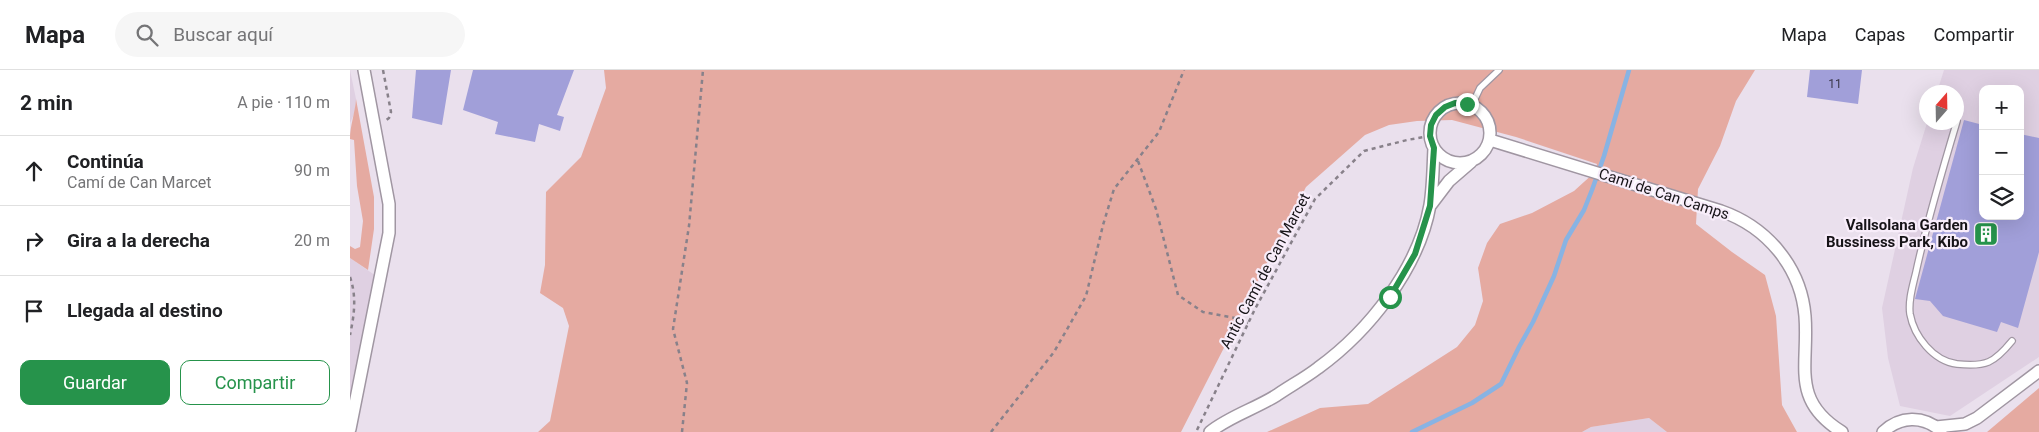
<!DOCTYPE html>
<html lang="es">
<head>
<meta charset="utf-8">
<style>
  body { margin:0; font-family:Roboto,sans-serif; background:#f6f6f6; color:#202124 }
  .controls { position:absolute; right:15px; top:15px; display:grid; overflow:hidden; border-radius:10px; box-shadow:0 5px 20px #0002 }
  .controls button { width:45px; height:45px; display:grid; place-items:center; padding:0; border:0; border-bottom:1px solid #e0e0e0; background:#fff; color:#202124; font:25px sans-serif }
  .compass { position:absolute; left:1569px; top:15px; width:45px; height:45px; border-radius:50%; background:#fff; box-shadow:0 5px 20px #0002; rotate:20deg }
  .stop { position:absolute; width:15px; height:15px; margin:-11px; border:4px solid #26934b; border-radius:50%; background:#fff }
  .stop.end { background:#26934b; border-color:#fff; box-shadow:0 1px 5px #0008 }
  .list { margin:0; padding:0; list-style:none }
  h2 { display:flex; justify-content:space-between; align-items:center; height:65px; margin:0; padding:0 20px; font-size:21px }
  h2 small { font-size:16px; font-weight:400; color:#757577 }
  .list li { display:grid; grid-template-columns:32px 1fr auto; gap:15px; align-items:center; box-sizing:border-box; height:70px; padding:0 20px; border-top:1px solid #e0e0e0 }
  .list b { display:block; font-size:19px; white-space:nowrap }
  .list p { margin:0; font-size:16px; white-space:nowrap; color:#757577 }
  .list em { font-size:16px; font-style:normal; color:#757577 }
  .actions { display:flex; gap:10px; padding:15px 20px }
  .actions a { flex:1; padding:11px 0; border:1px solid #26934b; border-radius:10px; text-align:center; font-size:18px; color:#26934b }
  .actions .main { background:#26934b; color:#fff }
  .icon { flex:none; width:28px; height:28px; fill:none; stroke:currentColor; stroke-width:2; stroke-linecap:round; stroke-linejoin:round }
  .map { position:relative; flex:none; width:1689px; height:362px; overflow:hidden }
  header { display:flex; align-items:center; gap:30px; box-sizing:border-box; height:70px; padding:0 25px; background:#fff; border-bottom:1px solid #e0e0e0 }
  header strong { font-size:24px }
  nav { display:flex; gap:28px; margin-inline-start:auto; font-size:18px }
  .search { width:350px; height:45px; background:#f6f6f6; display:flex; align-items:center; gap:12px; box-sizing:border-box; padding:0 18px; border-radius:28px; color:#757577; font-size:19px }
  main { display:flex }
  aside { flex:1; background:#fff }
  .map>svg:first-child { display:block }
  .built { fill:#dfd0e2; fill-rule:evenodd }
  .green { fill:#e5aaa1 }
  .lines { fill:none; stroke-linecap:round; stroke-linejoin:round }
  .stream { stroke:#88b3e3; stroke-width:4.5 }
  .building { fill:#a19fd9 }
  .service-casing { stroke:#a096a2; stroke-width:8 }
  .minor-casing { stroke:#a096a2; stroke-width:14 }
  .path { stroke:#88818a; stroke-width:2.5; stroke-dasharray:4 4; stroke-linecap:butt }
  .service { stroke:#fff; stroke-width:5.5 }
  .minor { stroke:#fff; stroke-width:11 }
  .route { stroke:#26934b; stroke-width:6 }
  .labels { text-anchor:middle; stroke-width:4.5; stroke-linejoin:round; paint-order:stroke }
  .number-label { font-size:12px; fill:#393648 }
  .street-label { font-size:15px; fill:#161317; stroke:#f8edfa }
  .poi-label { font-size:15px; font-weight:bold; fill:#161317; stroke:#f8edfa; text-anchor:end }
</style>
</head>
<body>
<header>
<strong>Mapa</strong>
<div class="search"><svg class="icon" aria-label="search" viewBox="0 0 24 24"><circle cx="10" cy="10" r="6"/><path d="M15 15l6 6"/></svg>Buscar aquí</div>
<nav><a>Mapa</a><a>Capas</a><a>Compartir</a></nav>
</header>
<main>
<aside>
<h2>2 min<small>A pie · 110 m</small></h2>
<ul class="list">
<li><svg class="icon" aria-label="ahead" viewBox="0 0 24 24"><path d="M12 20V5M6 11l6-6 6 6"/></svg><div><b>Continúa</b><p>Camí de Can Marcet</p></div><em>90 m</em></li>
<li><svg class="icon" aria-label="right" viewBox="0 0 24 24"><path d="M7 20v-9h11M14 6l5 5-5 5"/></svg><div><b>Gira a la derecha</b></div><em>20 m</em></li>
<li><svg class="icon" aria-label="arrive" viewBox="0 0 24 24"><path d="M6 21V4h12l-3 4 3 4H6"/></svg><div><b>Llegada al destino</b></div></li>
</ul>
<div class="actions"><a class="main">Guardar</a><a>Compartir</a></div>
</aside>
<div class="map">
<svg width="1689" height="362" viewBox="0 0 1689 362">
  <rect width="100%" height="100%" fill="#eae0ed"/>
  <path class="built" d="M0 0 6 29 5 42 0 53Z
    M1594 0H1689V287L1600 346 1550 336 1538 288 1532 238 1563 98 1577 53 1606 52V22H1587ZM1633 19H1670V146H1633Z
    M0 188 29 208 0 348Z
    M1299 348 1317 362H1232L1241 357Z"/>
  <path class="green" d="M254 0H1405L1386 31 1370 76 1348 119 1346 154 1382 182 1415 205 1426 246 1432 335 1447 362H1317L1299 348 1241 357 1232 362H917L970 338 1018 334 1107 277 1125 255 1133 231 1128 198 1137 173 1150 154 1182 143 1224 121 1245 102 1247 94 1166 67 1102 50 1067 51 1039 55 1015 65 956 117 831 362H188L200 351 219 256 213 238 190 223 195 195 196 122 231 87 256 18Z
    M6 29 24 127V159L18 200 0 188V176L5 179 10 177 13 151 7 116 4 70 0 69C0 55 5 44 6 29Z
    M1689 318V362H1637Z"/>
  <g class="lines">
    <path class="stream" d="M1062 362 1122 333 1151 314 1169 277 1183 252 1204 206 1216 170 1234 140 1242 120 1254 86 1279 0"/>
  </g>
  <path class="building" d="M66 0H101L92 55 62 48Z
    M123 0H224L207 45 214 47 210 61 189 54 185 72 145 64 148 52 113 40Z
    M1460 0H1512L1508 34 1457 27Z
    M1614 50 1633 55V146H1670V64L1689 68V182L1668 258 1651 252 1647 262 1593 246 1580 231 1565 229Z"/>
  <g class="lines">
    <defs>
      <path id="service" d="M1122 35 1130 18 1149 0
        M1607 51C1592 101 1577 151 1566 202 1563 215 1558 230 1560 244 1564 266 1583 291 1607 294 1636 297 1644 293 1662 271"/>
      <path id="minor" d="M1080 63a30 30 0 1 1 60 0a30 30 0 1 1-60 0Z
        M1140 70 1371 141C1417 157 1451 197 1455 246 1459 295 1440 330 1492 362
        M1080 136 1099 111 1121 92
        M1586 357 1615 354 1627 348 1689 301
        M0 359 39 163V134L14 0
        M860 362C880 346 905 339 927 325 940 316 955 308 968 298 1019 261 1069 198 1080 135 1083 117 1083 97 1084 78
        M1533 362C1550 346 1573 345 1591 361"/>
    </defs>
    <use href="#service" class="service-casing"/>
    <use href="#minor" class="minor-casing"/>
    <path class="path" d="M33 0 41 42 39 48 35 51
      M788 91 806 139 828 225 853 242 885 248 898 253
      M0 207C7 227 4 246 0 265
      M847 360 905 239 965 129 1014 81 1057 70 1079 66
      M332 362 337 313 323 259 339 156 353 0
      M641 362 704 282 736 226 753 155 764 119 809 62 834 0"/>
    <use href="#service" class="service"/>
    <use href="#minor" class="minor"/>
  </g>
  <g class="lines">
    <path class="route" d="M1040 227 1065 184 1080 136 1084 78 1080 66 1081 55 1086 45 1095 37 1105 33 1117 34"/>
  </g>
  <defs>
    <symbol id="building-square" viewBox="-11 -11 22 22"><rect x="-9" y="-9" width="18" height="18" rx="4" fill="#26934b" stroke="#f8edfa"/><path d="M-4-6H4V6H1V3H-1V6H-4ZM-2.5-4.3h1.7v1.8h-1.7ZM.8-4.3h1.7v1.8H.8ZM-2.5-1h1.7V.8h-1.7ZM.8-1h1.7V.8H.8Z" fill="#fff"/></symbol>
  </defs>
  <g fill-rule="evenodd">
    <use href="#building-square" x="1622" y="150" width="28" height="28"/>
  </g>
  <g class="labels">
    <g class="number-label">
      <text x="1485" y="18">11</text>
    </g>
    <g class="street-label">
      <text transform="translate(1314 124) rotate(18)" y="5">Camí de Can Camps</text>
      <text transform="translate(915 201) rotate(-62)" y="5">Antic Camí de Can Marcet</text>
    </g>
    <g class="poi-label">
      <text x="1618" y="160">Vallsolana Garden<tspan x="1618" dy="17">Bussiness Park, Kibo</tspan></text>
    </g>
  </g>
</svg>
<div class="controls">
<button>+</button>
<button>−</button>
<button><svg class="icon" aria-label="layers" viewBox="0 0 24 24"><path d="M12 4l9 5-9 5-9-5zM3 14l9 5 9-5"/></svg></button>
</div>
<svg class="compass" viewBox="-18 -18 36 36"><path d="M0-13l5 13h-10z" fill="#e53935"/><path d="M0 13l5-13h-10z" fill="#757577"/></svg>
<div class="stop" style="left:1040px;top:227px"></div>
<div class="stop end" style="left:1117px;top:34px"></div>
</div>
</main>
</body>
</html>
